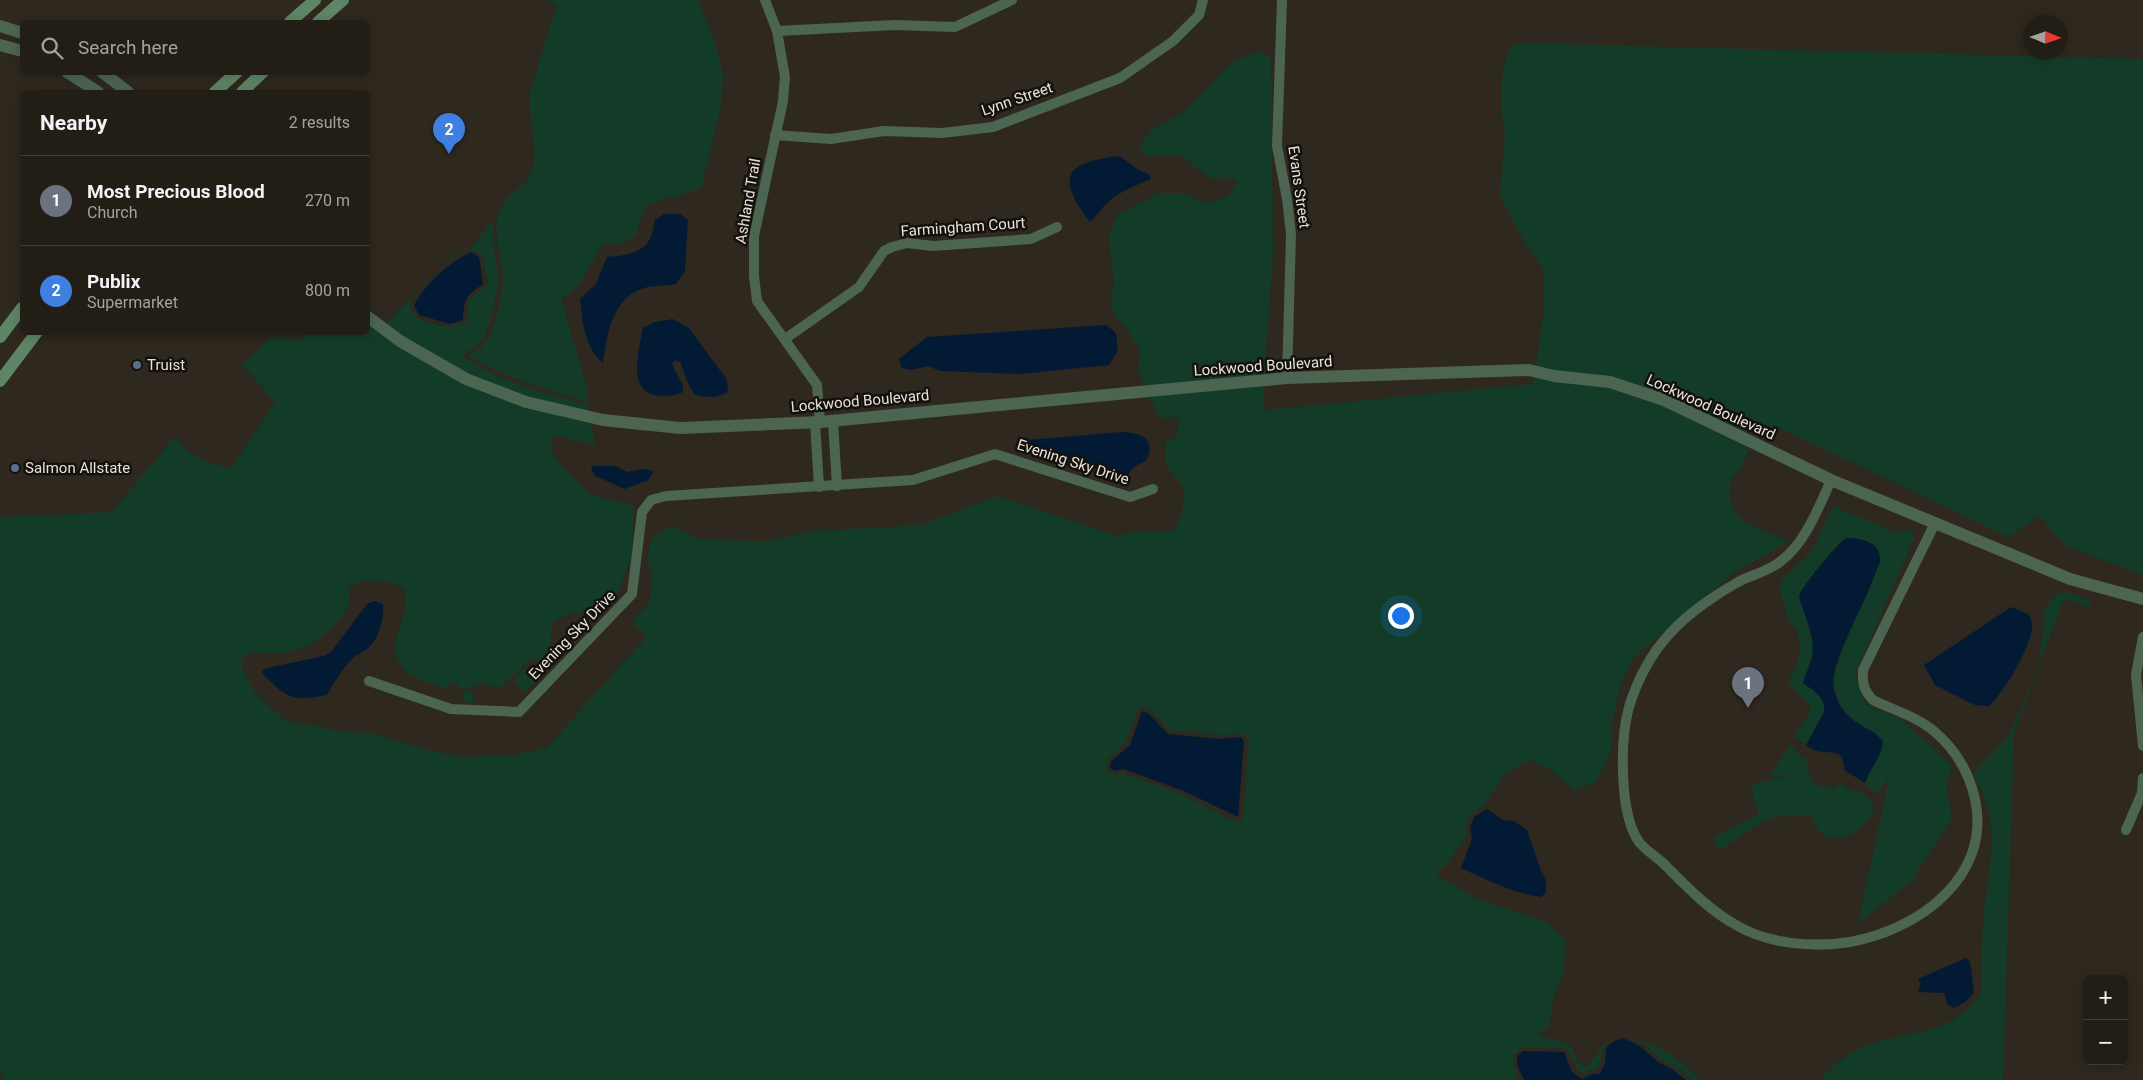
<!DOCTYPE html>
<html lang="en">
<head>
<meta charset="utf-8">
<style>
  body { margin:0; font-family:Roboto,sans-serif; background:#2a271f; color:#f1f3f6 }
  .controls { position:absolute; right:15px; bottom:15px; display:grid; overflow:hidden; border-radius:8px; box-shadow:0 2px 12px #0003 }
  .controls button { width:45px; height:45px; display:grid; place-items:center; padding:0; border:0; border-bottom:1px solid #3f3c35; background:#221e16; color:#f1f3f6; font:25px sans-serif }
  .compass { position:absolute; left:2023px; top:15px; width:45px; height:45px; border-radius:50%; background:#221e16; box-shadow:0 2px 12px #0003; rotate:92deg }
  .you { position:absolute; left:1400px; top:615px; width:18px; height:18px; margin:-12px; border:4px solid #fff; border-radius:50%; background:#1a73e8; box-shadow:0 0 0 8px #1a73e833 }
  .badge { display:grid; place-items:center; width:32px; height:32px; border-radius:50%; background:#93b7fd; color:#fff; font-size:16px; font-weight:700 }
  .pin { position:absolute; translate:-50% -41px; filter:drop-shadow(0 1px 2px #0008) }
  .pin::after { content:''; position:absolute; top:26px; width:18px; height:15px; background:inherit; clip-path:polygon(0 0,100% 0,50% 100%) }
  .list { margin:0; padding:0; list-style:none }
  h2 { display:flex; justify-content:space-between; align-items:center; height:65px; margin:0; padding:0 20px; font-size:21px }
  h2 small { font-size:16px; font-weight:400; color:#a2a2a1 }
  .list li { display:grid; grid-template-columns:32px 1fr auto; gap:15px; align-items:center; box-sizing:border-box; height:90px; padding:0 20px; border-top:1px solid #3f3c35 }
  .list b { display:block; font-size:19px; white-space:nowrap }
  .list p { margin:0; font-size:16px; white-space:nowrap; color:#a2a2a1 }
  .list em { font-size:16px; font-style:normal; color:#a2a2a1 }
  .icon { flex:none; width:28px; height:28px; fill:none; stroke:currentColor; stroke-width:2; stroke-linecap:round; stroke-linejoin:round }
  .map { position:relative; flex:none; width:2143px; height:1080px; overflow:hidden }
  .search { position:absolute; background:#221e16; box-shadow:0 2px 12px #0003; left:20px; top:20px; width:350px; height:55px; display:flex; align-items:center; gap:12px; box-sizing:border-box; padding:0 18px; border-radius:8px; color:#a2a2a1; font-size:19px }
  .panel { position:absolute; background:#221e16; box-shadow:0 2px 12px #0003; left:20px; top:90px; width:350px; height:245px; border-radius:8px }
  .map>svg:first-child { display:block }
  .green { fill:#133c28; fill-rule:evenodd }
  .water { fill:#031a34 }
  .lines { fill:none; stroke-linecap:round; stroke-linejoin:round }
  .minor { stroke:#4c6551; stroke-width:10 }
  .tertiary { stroke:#4c6551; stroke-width:12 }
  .secondary { stroke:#5e8666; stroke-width:12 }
  .service-dot { fill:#5c6f8a; stroke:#14110d; stroke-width:2 }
  .labels { text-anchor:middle; stroke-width:5; stroke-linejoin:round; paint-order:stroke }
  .street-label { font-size:15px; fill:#e6e2db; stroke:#14110d }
  .poi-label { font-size:15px; fill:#e6e2db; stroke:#14110d; text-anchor:start }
</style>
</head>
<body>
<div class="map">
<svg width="2143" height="1080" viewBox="0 0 2143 1080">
  <rect width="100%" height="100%" fill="#2e281e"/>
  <path class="green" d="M546 0H698L717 48 723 75 721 106 702 186C685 198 663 196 645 206L636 235 623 243 603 244 579 285 561 299 588 391 587 398 582 400C540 388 506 377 468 356 474 352 482 348 486 342 494 334 503 292 503 280 503 259 493 237 498 216 503 194 521 192 530 175 541 154 528 120 529 96L557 4Z
    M1514 43 2143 59V575L2066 546 2039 516 2009 537 1786 431 1742 418 1745 434 1667 396 1536 367 1543 317 1544 270 1524 241 1500 196 1505 135 1501 107 1502 78 1507 55Z
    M1260 51 1271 58 1273 255 1264 376 1146 387 1138 372 1140 352 1129 331 1115 316 1111 307 1114 281 1109 238 1113 222 1122 212 1159 193H1184L1196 200 1207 203 1219 200 1229 195 1238 180 1208 177 1182 156H1145L1140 144 1152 130 1185 111 1232 62Z
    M493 220V244L499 280 492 314 483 340 464 354 465 359 498 377 535 390 580 403 587 402 589 412C569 407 549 403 529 398 479 383 427 356 386 324L417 291 409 304 416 317C433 325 449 331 467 322L468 303 472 297 488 284 483 257 470 248 453 256 445 262 453 254 472 246Z
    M368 323 460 380 591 422 595 445 552 435V452L565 470 590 494 634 506 632 555 616 599 605 603 587 614H567L553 622C549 636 553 651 542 662L530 659 500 688 483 684 460 690 457 683 442 688C427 680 409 680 400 664 396 658 395 649 396 642 398 621 425 583 382 582 370 582 360 579 349 587 349 593 351 601 349 606 340 623 311 649 291 652 277 654 262 653 248 653L242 660V668L255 693 286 721 348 732 376 734 413 746 460 757 513 755 546 748 645 639 646 636 632 622 650 602 652 568 647 563 651 539 673 525 696 539 763 542 813 531 921 525 997 496 1117 536 1134 532 1174 530 1182 514 1184 488 1166 466V442L1177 436 1179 417 1160 418 1149 396 1264 385V410L1533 384 1535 376 1608 386 1662 404 1747 445C1750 457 1739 471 1731 479 1731 485 1729 492 1730 499 1733 526 1769 530 1788 542L1735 572 1634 657 1620 686 1613 720 1610 754 1596 782 1574 790 1551 770 1529 760 1505 774 1483 806 1470 816 1465 828 1467 834 1450 860 1436 875 1479 900 1545 921 1565 939 1564 973 1554 995 1549 1027 1537 1034 1552 1040 1564 1041 1571 1046 1578 1062 1588 1067 1605 1042 1608 1041C1600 1049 1602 1060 1597 1070H1591L1583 1074C1573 1068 1574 1056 1565 1048L1523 1047 1513 1055V1066L1519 1080H4L0 1072V516L5 517 112 512 170 442 177 437C188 459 209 462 231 468L275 402 242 364 271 338 301 339 308 333 368 332ZM1142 707 1151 711 1170 730 1219 735 1243 734 1249 741 1243 818 1241 821 1228 818 1182 794 1123 773 1115 775 1106 770 1108 759 1126 743 1138 710Z
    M1833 506 1897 533 1910 529 1914 539 1855 674 1864 702 1879 711 1899 718 1952 765 1946 784 1952 819 1911 881 1858 924 1890 775 1879 792 1874 793 1865 783 1867 777 1876 763V733C1813 702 1834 670 1856 618 1865 600 1871 579 1880 562L1838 544 1800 592 1813 647 1812 656 1803 683C1814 691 1826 697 1824 712L1806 745 1794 736 1810 711V705L1788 683C1800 661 1802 650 1796 626L1791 627 1779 587 1783 579 1812 551Z
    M2064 591 2089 601 2091 609 2069 599 2063 601 2014 733 2003 1080H1819C1836 1062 1856 1047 1880 1041 1909 1034 1938 1032 1963 1013 1970 1008 1976 1000 1981 993 1982 969 1981 944 1983 920 1986 883 1997 846 1988 809 1985 796 1978 784 1973 773L2009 737 2040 661 2045 607 2050 601H2052V598Z
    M525 667 538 679 525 692 515 682V678Z
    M463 691H473V703L463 702Z
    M1789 745 1796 749 1795 752 1809 761 1807 772 1816 785 1834 788 1840 783 1854 792 1856 789C1861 793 1871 799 1873 805 1878 822 1825 864 1812 816L1787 815 1765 820 1720 850 1713 838 1758 814 1751 785 1796 774 1769 778Z
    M1633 1039C1659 1043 1682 1062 1701 1080H1692L1676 1067 1660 1059 1643 1043Z"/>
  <path class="water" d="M1120 156 1137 169 1150 175 1151 179C1137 185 1120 191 1108 202 1101 208 1098 216 1090 222 1055 176 1065 162 1120 156Z
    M664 214H680L688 220 685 271 676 284C666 286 651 285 641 289 611 300 607 337 603 363 584 347 583 322 580 299L596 284 607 257C622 256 642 254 650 239 653 234 653 226 655 220Z
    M471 252 479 257 483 284C466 296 464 298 463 320L450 324 419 315 414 305C430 279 445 266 471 252Z
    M673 319 689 328 727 380 728 392C717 398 708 398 695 395L688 383 680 362 675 360 672 364 683 386V392C669 399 642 399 638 378 635 364 640 342 643 328L655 322Z
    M1106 325 1116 333 1118 350 1109 365 1021 374 940 371 928 366 911 370 902 368 899 359 927 337Z
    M1122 432C1141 433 1156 438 1147 460L1134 467 1127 476H1120L1029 447 1027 440Z
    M593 466H615L627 472 645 469 654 471 648 480 625 489 595 476 591 469Z
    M1846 538C1862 538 1882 542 1880 562 1876 570 1874 578 1870 587 1861 609 1833 661 1833 683 1834 692 1838 704 1844 711 1854 725 1872 728 1883 741 1882 758 1870 767 1865 783L1844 770C1844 745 1828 755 1817 751 1813 750 1809 747 1806 745L1824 712C1826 697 1814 691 1803 683 1805 673 1811 665 1812 656 1816 637 1804 615 1799 597 1802 585 1836 546 1846 538Z
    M375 601 383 604C384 618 379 639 368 648 363 653 356 655 352 659 341 670 334 683 327 695 294 701 288 700 263 674L262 671 267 668 324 656 331 652 367 604Z
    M2011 607 2028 614C2030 617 2032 621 2032 625 2033 644 2003 694 1989 706L1975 705 1935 685 1924 665Z
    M1142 711 1148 713 1168 734 1219 739 1241 737 1244 742 1238 817 1184 791 1123 769 1116 771 1110 768 1111 761 1130 745Z
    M1487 809 1503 820 1514 821 1527 830 1540 868 1546 880V892L1541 897C1513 893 1487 880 1461 868L1472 839 1470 828 1474 817Z
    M1966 958 1970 962 1974 993 1965 1002 1954 1008 1948 1005 1944 993 1918 992 1921 984 1918 979Z
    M1623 1038 1640 1046 1658 1062 1673 1070 1686 1080H1524L1517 1065V1056L1523 1051 1564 1052 1572 1072 1582 1079 1593 1074H1600L1605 1063 1606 1048 1613 1042Z"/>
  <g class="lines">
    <path class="minor" d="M765 0 777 31 785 77 783 101 754 236V276L757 301 817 385 820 422
      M1282 0 1277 146 1287 199 1291 234 1287 378
      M777 31 895 25 955 27 1012 0
      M775 135 831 139 884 131 942 133 993 127 1120 78 1173 41 1199 15 1203 0
      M785 339 859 287 884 251 892 247 907 243 933 246 1031 239 1057 227
      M833 421 837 486
      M815 423 819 487
      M1831 480C1819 507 1805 543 1781 561 1770 571 1751 575 1738 582 1684 613 1648 645 1629 707 1620 739 1619 814 1639 842 1647 852 1659 858 1667 867 1688 888 1709 910 1736 925 1768 944 1813 948 1850 942 1918 930 1992 877 1975 799 1969 772 1956 750 1935 732 1918 717 1893 710 1873 700 1864 691 1862 683 1863 670L1935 523
      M2143 637 2136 675 2143 746
      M369 681 451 709 519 712 632 594 642 512 651 500 666 496 913 480 995 454 1130 497 1153 489
      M2126 830 2142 793 2143 778"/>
    <path class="tertiary" d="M0 26 22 33
      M0 45 22 51
      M67 72 98 92
      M102 72 128 92
      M368 317 400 341 466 379 526 402 603 420 680 428 820 422 1287 378 1529 370 1554 376 1610 382 1664 400 1831 480 2070 579 2143 599"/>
    <path class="secondary" d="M290 22 315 0
      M318 22 343 0
      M215 92 237 72
      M242 92 263 72
      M0 337 22 308
      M0 381 37 332"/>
  </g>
  <g class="service-dot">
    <circle cx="137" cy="365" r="5"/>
    <circle cx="15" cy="468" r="5"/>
  </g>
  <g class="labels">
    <g class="street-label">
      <text transform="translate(1017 99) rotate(-19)" y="5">Lynn Street</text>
      <text transform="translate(1299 187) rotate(82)" y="5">Evans Street</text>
      <text transform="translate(748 201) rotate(-80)" y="5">Ashland Trail</text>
      <text transform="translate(963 227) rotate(-4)" y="5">Farmingham Court</text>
      <text transform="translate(1263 366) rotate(-4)" y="5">Lockwood Boulevard</text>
      <text transform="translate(860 401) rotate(-5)" y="5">Lockwood Boulevard</text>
      <text transform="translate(1711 407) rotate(24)" y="5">Lockwood Boulevard</text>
      <text transform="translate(1073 462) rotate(18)" y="5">Evening Sky Drive</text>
      <text transform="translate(572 635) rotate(-46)" y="5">Evening Sky Drive</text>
    </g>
    <g class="poi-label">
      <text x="147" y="370">Truist</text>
      <text x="25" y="473">Salmon Allstate</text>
    </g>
  </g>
</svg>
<div class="controls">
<button>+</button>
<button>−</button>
</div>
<svg class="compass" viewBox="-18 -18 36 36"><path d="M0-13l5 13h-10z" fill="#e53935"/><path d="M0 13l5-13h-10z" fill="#a2a2a1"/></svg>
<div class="you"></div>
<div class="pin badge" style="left:1748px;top:708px;background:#6b7280">1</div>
<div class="pin badge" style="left:449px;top:154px;background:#3f7fe0">2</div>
<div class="search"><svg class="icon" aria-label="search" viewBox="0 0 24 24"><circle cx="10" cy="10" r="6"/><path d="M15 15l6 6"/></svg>Search here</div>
<section class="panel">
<h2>Nearby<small>2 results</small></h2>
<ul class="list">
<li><span class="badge" style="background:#6b7280">1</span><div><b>Most Precious Blood</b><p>Church</p></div><em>270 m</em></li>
<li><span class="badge" style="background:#3f7fe0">2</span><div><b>Publix</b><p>Supermarket</p></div><em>800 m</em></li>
</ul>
</section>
</div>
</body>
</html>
